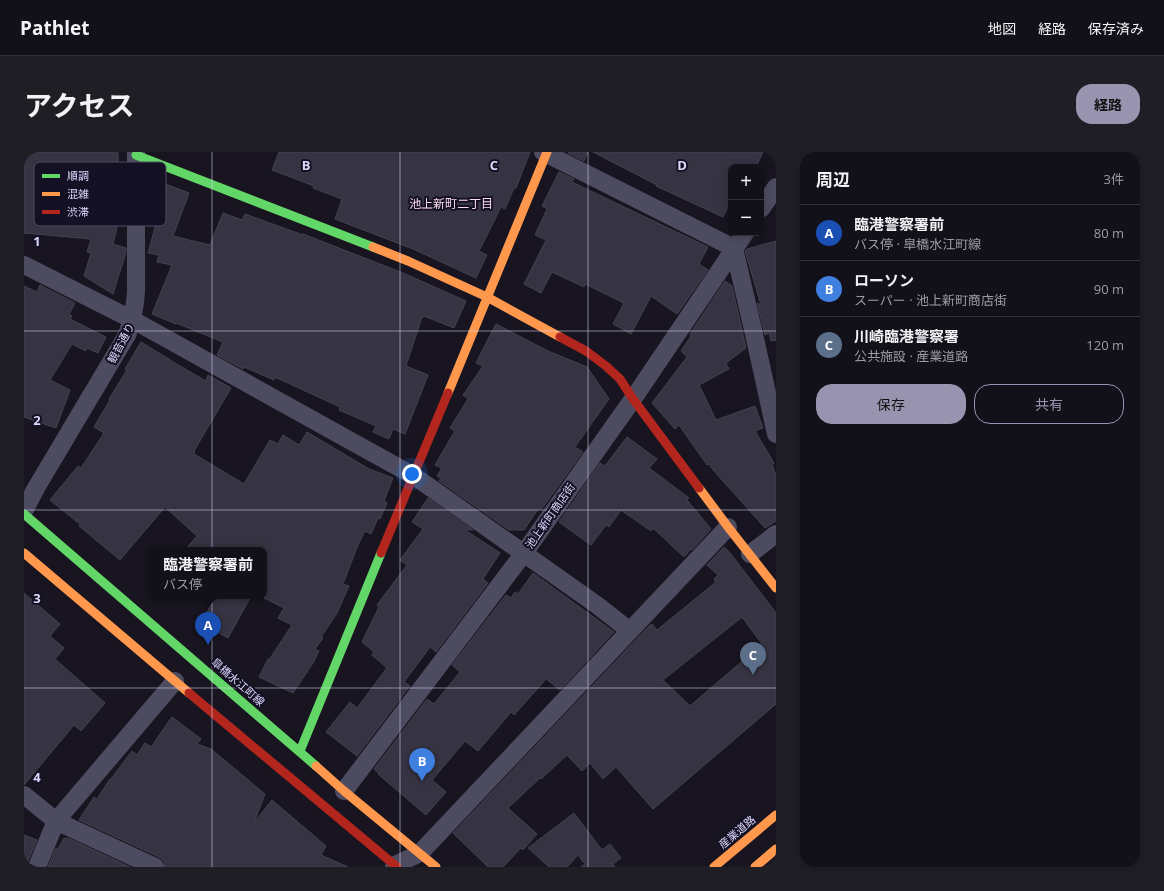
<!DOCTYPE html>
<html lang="ja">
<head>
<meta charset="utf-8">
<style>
  body { margin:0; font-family:"Open Sans","Noto Sans JP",sans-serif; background:#1f1e25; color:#f1f3f6 }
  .controls { position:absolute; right:12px; top:12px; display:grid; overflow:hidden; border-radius:8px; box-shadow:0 2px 10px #0003 }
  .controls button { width:36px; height:36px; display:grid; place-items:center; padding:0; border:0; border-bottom:1px solid #313037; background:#121018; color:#f1f3f6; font:20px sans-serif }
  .you { position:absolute; left:388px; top:322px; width:14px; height:14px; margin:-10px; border:3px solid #fff; border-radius:50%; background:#1a73e8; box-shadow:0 0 0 6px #1a73e833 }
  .badge { display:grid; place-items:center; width:26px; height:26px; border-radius:50%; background:#9894af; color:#fff; font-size:13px; font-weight:700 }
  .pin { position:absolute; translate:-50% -33px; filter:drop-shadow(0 1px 2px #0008) }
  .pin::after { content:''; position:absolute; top:21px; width:14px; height:12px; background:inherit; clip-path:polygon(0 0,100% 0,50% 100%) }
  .popup { position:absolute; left:125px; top:395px; width:118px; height:52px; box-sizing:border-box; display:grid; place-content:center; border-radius:8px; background:#121018; filter:drop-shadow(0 1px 3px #0005); font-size:13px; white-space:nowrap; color:#9c9da2 }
  .popup b { font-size:15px; color:#f1f3f6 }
  .popup::after { content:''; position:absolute; left:50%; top:100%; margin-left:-8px; border:8px solid transparent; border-top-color:#121018 }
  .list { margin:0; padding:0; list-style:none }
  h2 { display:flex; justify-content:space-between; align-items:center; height:52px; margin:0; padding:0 16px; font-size:17px }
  h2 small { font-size:13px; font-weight:400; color:#9c9da2 }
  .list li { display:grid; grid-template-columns:26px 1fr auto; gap:12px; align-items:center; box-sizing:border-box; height:56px; padding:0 16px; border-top:1px solid #313037 }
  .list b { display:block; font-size:15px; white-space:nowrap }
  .list p { margin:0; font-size:13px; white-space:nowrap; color:#9c9da2 }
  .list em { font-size:13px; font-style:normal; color:#9c9da2 }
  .actions { display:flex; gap:8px; padding:12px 16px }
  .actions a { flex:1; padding:9px 0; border:1px solid #9894af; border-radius:16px; text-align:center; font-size:14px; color:#9894af }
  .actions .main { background:#9894af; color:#111 }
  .map { position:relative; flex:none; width:752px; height:715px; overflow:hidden; border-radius:16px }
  header { display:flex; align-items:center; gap:24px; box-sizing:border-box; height:56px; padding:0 20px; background:#121018; border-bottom:1px solid #313037 }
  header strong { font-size:19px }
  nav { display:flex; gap:22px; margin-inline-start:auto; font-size:14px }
  .intro { display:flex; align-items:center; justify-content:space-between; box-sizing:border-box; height:96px; padding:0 24px }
  h1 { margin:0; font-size:28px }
  .button { padding:10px 18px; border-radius:16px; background:#9894af; color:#111; font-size:14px; font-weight:700 }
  main { display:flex; gap:24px; padding:0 24px }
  aside { flex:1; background:#121018; border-radius:16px; box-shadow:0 2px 10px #0003 }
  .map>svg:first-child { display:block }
  .building { fill:#363342; stroke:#454153; fill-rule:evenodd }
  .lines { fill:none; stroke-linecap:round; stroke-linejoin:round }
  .street { stroke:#4d4b60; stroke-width:18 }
  .fast { stroke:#63d668; stroke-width:9 }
  .slow { stroke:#ff974d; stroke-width:9 }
  .jam { stroke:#b3261e; stroke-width:9 }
  .grid { fill:none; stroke:#ddd8fc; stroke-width:1; stroke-opacity:0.55 }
  .labels { text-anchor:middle; stroke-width:4; stroke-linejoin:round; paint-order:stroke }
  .street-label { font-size:11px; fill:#ddd8fc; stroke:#151124 }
  .neighbourhood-label { font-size:12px; fill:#fcdaee; stroke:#151124 }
  .key { fill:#151124; stroke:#514d65; stroke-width:1 }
  .key-label { font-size:11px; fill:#ddd8fc }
  .grid-label { font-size:13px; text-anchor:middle; font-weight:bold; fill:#ddd8fc; stroke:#151124; stroke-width:4; stroke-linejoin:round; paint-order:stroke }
</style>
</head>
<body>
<header>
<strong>Pathlet</strong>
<nav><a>地図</a><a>経路</a><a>保存済み</a></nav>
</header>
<div class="intro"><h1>アクセス</h1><a class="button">経路</a></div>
<main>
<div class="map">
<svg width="752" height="715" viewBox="0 0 752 715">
  <rect width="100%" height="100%" fill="#181520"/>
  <path class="building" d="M0 0H94L95 50 99 51 89 92 102 96V100L89 142 60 124 67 101 63 100 67 87 0 81Z
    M255 0H506L492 36H490L481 57 477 55 455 99 463 103 452 126 389 97 311 67 318 47 289 36 290 34 248 18Z
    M545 0H564L560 9 544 1Z
    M569 0H739L732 15H707V48L699 65 632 34 633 33Z
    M535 20 550 27 548 30 684 95 675 112 684 118 653 162 627 144 607 182 589 172 600 151 561 132 560 135 528 120 517 141 500 132 522 88 511 83 523 57 518 54Z
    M134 29 165 41 149 84 186 93 199 61 218 68 221 62 279 83V82L379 121 442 149 430 176 400 164V165H398L382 214 404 223 381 282 369 277 365 287 349 280 352 274 315 258 316 255 251 225 250 228 220 215 219 217 193 203 199 190 152 171V172L128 162 148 113 133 110 135 103 124 101 138 50 128 46Z
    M752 89V188L747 189 745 181 741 183 733 151 737 153 721 99 723 97Z
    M701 129 708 134 722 196 702 211 705 217 675 233 692 268 731 254 739 276 731 279 750 311 748 312 752 324V369L741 376 690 319 685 312 683 313 655 273 651 277 628 251 663 205 657 199 667 184 666 182Z
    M16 133 51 151 45 162 48 164 46 167 82 185 74 201 63 196 62 199 48 192 26 228 46 238 32 276 0 265V134L13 140Z
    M472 172 524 199 563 215 585 247 551 295 559 300 517 358 515 356 500 378H485L415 329 417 326 413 324 418 316 411 313 431 279 426 276 444 247 439 243 459 214 452 211Z
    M117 190 156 214 182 229 184 223 207 236 170 299 171 300 170 302 220 332 246 288 254 292 259 283 275 293 283 280 345 317 369 326 360 349 363 351 356 367 354 366 347 382 341 379 334 393 319 432 325 434 313 461 297 485 299 486 291 497 295 499 289 511 269 541 235 525 244 507 245 508 268 473 254 466 260 456 240 446V398H161L173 384 141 355 96 408 55 374 57 373 26 348 54 314 57 316 80 281 70 275 86 248 85 247 103 218 101 217Z
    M603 285 633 307 625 316 665 346 663 348 687 377 668 398 667 397 660 405 629 376 627 379 597 358 585 375 582 373 567 393 535 370 576 311 581 314Z
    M404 346 449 378H441L476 401 459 427 464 431 412 500 406 495 380 530 386 534 333 604 302 580 326 550 333 556 363 516 348 503 350 500 338 490 355 455 353 453 383 413 376 408 399 377 388 370Z
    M700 395 707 402 752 461V552L629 657 592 615 579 627 566 611 558 619 543 603 517 627 516 626 484 656 513 682 499 698 497 696 479 715H464L429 681 624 475 628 472 633 478 692 430 690 427 694 423 683 413ZM718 465 738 492 666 554 639 528Z
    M509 421 590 480 536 538 522 527 490 563 487 560 454 599 441 589 408 628 422 640 402 663 354 622 355 621 350 617 403 547 410 552 436 520 428 513 482 443 487 446 491 440 494 442Z
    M0 441 36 472 26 484 40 496 31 507 81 551 57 579 50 573 0 633Z
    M192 444H227L204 486 177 471Z
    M148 565 177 587 173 592 187 597 241 642 231 668H232L248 648 302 694 297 703 324 715H141L140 709 135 705 55 668 70 645 73 647 86 627H87L108 599 113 603 121 591 127 595Z
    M550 661 578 698 586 692 597 706 589 712 591 715H557L561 712 554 703 543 715H525L504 696Z
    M0 683 13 688 3 711V715H0Z
    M40 686 43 687 44 686 106 715H24L32 696 34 697Z"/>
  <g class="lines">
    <path class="street" d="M519 0 710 96 730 182 752 282
      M737 57 752 35
      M0 113 109 168 390 324 573 453 606 479
      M0 359 12 336 103 183C109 167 111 156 112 140V0
      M726 402 752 382
      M320 639 500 401 609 247 721 81
      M0 643 32 669 131 715
      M13 715 32 669 151 529
      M370 715 371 713 396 701 704 375"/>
    <path class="fast" d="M112 3 349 95
      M0 362 292 614
      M276 599 357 401"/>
    <path class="slow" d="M349 95 384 109 463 145 536 185
      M424 241 523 0
      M675 336 704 375 752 436
      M0 401 165 541
      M292 614 320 639 412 715
      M690 715 752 663
      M731 715 752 697"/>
    <path class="jam" d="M536 185 562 199 582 214 596 227 609 247 675 336
      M357 401 424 241
      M165 541 373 715"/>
  </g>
  <path class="grid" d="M188 0V715M376 0V715M564 0V715M0 179H752M0 358H752M0 536H752"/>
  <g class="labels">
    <g class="street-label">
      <text transform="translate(97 191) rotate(-62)" y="4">観音通り</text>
      <text transform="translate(526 364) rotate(-55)" y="4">池上新町商店街</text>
      <text transform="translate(214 530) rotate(41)" y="4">皐橋水江町線</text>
      <text transform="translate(713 680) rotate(-40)" y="4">産業道路</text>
    </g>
    <g class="neighbourhood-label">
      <text x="427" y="56">池上新町二丁目</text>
    </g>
  </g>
  <rect x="10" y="10" width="132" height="64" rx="6" class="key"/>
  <rect x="18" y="22" width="18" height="4" fill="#63d668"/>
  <rect x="18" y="40" width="18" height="4" fill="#ff974d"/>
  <rect x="18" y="58" width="18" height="4" fill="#b3261e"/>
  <g class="key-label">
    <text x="43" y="28">順調</text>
    <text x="43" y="46">混雑</text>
    <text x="43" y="64">渋滞</text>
  </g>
  <g class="grid-label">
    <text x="282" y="18">B</text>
    <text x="470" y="18">C</text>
    <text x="658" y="18">D</text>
    <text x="13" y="94">1</text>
    <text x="13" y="273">2</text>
    <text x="13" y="451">3</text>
    <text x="13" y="630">4</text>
  </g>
</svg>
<div class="controls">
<button>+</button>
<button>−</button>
</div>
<div class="you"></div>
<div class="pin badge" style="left:184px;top:493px;background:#1a4fb4">A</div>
<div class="popup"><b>臨港警察署前</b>バス停</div>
<div class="pin badge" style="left:398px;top:629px;background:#3f7fe0">B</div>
<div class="pin badge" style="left:729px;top:523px;background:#5c6f8a">C</div>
</div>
<aside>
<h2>周辺<small>3件</small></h2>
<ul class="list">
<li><span class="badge" style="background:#1a4fb4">A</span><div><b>臨港警察署前</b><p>バス停 · 皐橋水江町線</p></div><em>80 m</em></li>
<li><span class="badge" style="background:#3f7fe0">B</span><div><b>ローソン</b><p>スーパー · 池上新町商店街</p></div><em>90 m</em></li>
<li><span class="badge" style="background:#5c6f8a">C</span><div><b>川崎臨港警察署</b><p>公共施設 · 産業道路</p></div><em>120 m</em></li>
</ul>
<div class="actions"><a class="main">保存</a><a>共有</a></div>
</aside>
</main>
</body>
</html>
